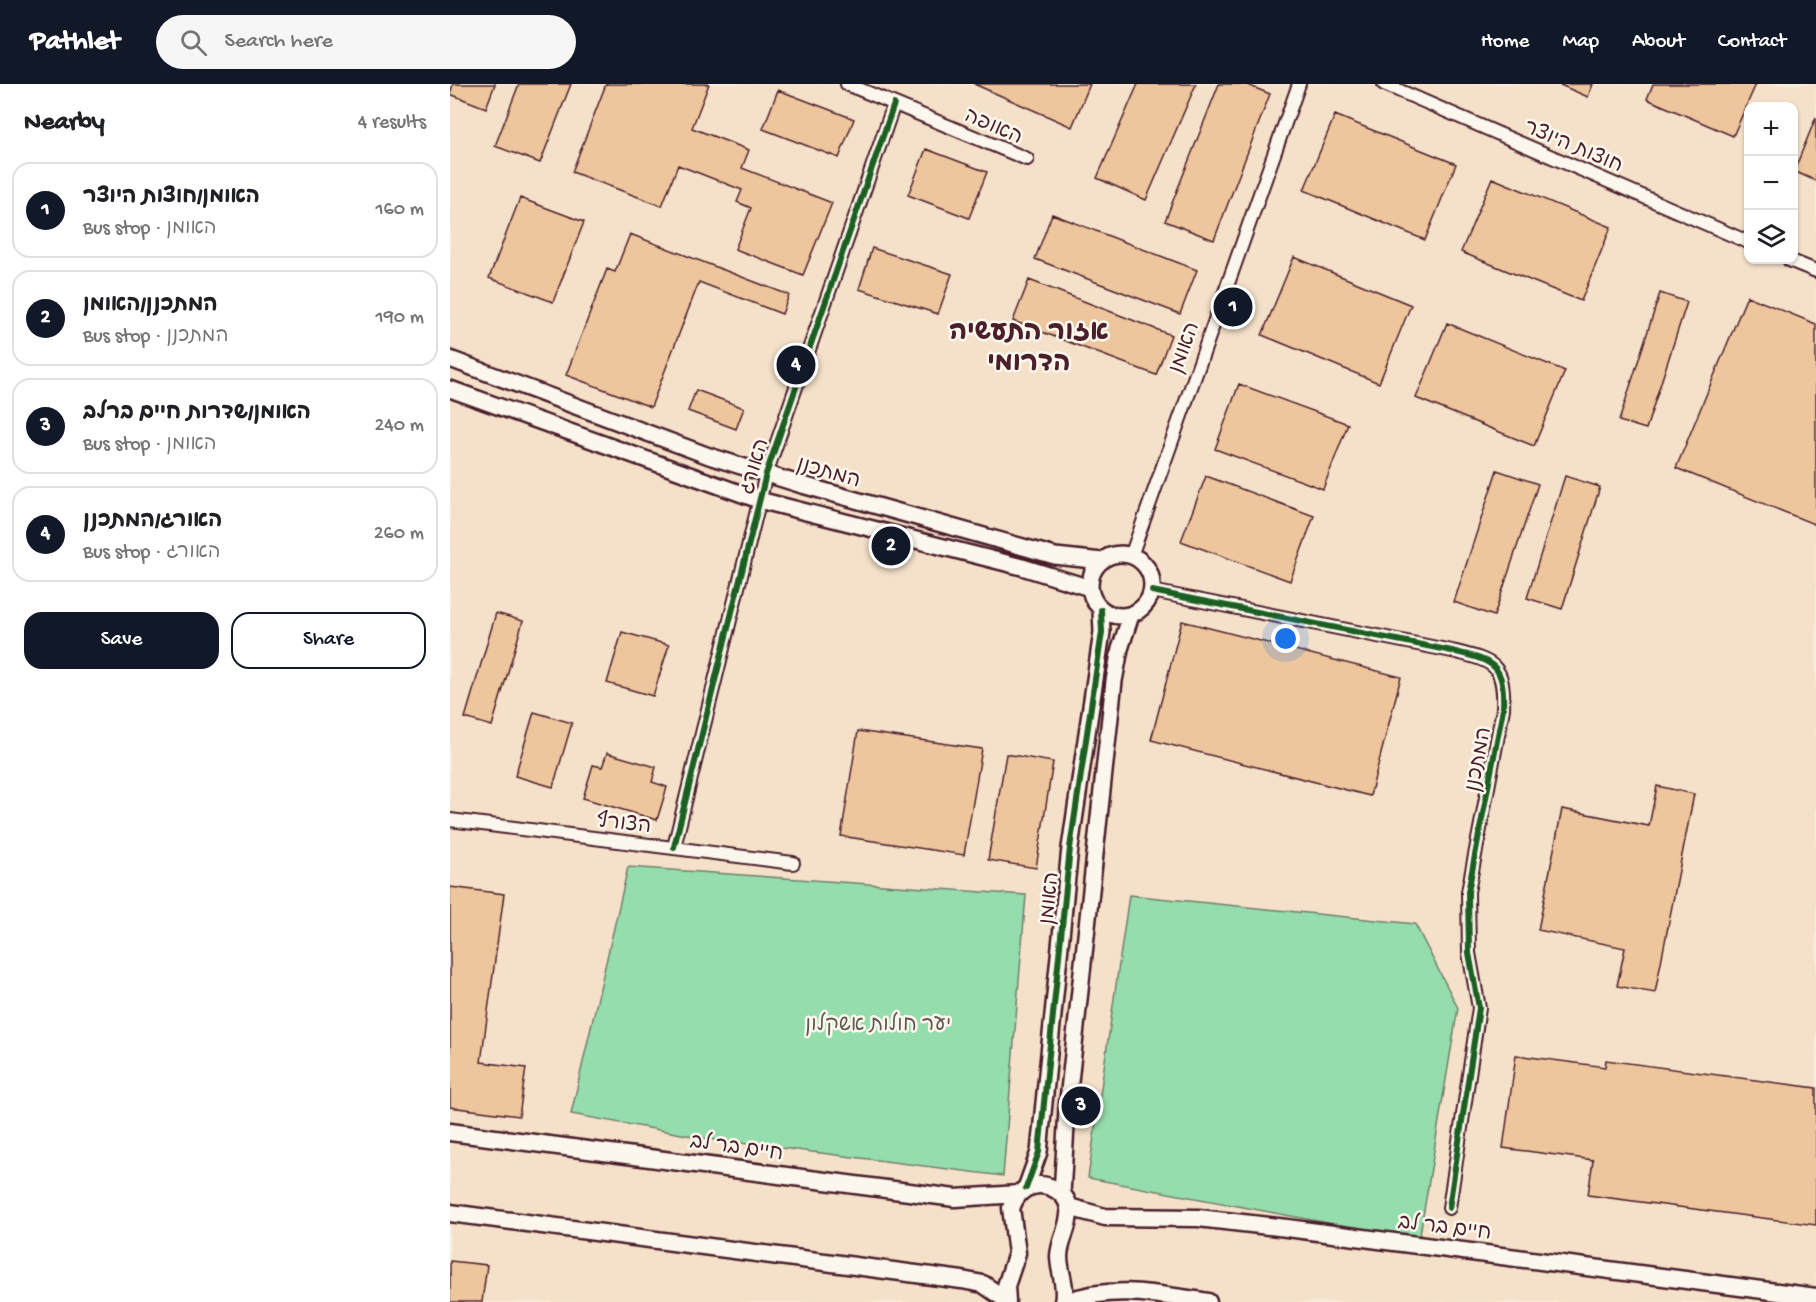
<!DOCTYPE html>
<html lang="en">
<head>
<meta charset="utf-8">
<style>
  body { margin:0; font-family:"Gochi Hand","Playpen Sans Hebrew",sans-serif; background:#f6f6f6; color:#202124 }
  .controls { position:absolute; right:18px; top:18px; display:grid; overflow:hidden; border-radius:12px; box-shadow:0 2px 4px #0004 }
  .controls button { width:54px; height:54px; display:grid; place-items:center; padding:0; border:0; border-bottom:2px solid #e0e0e0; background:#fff; color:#202124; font:30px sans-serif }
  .you { position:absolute; left:836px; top:555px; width:21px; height:21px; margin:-15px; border:4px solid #fff; border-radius:50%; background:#1a73e8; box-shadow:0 0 0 9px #1a73e833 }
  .badge { display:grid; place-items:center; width:39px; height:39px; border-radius:50%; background:#111827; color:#fff; font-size:20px; font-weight:700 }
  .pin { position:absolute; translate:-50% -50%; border:3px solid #fff; box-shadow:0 2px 6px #0006 }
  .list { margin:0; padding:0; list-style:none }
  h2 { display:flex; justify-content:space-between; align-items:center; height:78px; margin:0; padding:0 24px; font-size:26px }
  h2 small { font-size:20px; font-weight:400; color:#757577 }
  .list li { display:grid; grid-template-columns:39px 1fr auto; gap:18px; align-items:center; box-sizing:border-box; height:96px; margin:0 12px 12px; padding:0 12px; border:2px solid #e0e0e0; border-radius:18px }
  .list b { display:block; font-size:22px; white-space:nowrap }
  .list p { margin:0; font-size:20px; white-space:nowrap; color:#757577 }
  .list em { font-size:20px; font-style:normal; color:#757577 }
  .actions { display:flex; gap:12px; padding:18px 24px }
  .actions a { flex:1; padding:14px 0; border:2px solid #111827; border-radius:18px; text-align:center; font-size:21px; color:#111827 }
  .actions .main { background:#111827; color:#fff }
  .icon { flex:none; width:33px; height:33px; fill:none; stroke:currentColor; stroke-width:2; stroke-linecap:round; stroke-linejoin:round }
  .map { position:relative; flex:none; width:1366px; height:1218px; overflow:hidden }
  header { display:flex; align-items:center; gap:36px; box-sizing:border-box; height:84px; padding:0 30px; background:#111827; color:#fff }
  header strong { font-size:28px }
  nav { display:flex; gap:33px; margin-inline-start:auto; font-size:21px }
  .search { width:420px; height:54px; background:#f6f6f6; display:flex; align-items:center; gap:15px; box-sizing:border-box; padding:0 21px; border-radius:33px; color:#757577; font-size:22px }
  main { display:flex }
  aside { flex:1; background:#fff }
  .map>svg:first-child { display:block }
  .built { fill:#f5e1c9; fill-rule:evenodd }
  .green { fill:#95ddac; stroke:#707e6c; stroke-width:1.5 }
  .building { fill:#eec69d; stroke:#4a1f2b; stroke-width:1.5 }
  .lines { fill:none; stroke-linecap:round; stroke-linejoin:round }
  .minor-casing { stroke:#4a1f2b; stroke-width:16 }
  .tertiary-casing { stroke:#4a1f2b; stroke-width:20 }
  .secondary-casing { stroke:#4a1f2b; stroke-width:21 }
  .minor { stroke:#fbf7ec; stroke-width:12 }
  .tertiary { stroke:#fbf7ec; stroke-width:15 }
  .secondary { stroke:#fbf7ec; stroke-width:16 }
  .cycleway-casing { stroke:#fbf7ec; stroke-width:10 }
  .cycleway { stroke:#1b5e20; stroke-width:6 }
  .labels { text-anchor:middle; stroke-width:5; stroke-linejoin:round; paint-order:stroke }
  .street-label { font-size:21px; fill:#4a1f2b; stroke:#fbf7ec }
  .park-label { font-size:21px; fill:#605852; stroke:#fbf7ec }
  .district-label { font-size:27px; font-weight:bold; fill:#4a1f2b; stroke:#fbf7ec }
</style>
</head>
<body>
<header>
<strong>Pathlet</strong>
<div class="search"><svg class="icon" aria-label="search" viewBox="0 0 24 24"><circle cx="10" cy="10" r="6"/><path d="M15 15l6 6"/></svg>Search here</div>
<nav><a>Home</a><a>Map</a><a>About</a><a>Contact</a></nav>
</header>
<main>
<aside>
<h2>Nearby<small>4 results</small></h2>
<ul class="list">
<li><span class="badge">1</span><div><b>האומן/חוצות היוצר</b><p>Bus stop · האומן</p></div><em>160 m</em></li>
<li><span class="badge">2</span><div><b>המתכנן/האומן</b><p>Bus stop · המתכנן</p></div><em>190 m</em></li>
<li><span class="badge">3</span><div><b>האומן/שדרות חיים ברלב</b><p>Bus stop · האומן</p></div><em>240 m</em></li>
<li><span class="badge">4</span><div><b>האורג/המתכנן</b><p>Bus stop · האורג</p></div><em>260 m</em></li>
</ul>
<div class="actions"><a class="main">Save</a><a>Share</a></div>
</aside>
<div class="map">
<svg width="1366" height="1218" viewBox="0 0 1366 1218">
  <rect width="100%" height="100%" fill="#f8eddc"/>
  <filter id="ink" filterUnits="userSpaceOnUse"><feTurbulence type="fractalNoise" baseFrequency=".0167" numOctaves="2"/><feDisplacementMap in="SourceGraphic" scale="12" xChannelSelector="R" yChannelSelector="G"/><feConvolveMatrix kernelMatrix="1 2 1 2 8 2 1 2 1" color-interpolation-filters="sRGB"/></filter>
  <g filter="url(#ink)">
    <path class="built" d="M0 0H1366V1218H0ZM1298 22H1344V176H1298Z"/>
    <path class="green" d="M178 783 576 811 553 1092 259 1055 121 1030Z
      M679 811 965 840 1008 924 969 1156 638 1094Z"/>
    <path class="building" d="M3 0H45L36 24 0 10Z
      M69 0H121L90 79 45 62Z
      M156 0H259L242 44 299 66 292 84 382 119 353 191 285 165 301 124 287 118 292 106 228 81 212 122 122 88Z
      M524 0H640L622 43Z
      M688 0H746L696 116 647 94Z
      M769 0H795L820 10 764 156 715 137Z
      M1108 0H1143L1138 13Z
      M1203 0H1306L1283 52 1197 15Z
      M328 6 404 35 389 74 313 45Z
      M885 31 1006 80 975 156 854 106Z
      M1366 33V97L1344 87Z
      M476 65 537 88 519 134 458 111Z
      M1042 94 1161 143 1131 217 1011 168Z
      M70 114 134 138 103 218 39 194Z
      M602 130 747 186 730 230 585 175Z
      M180 150 339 211 332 230 249 198 201 323 116 291 157 185 165 188Z
      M422 164 502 190 488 230 409 205Z
      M844 173 961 221 929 299 812 251Z
      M579 196 721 251 706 291 563 237Z
      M1210 209 1237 218 1196 345 1169 337Z
      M1297 212 1366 240V441L1226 384Z
      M997 239 1115 287 1084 362 966 314Z
      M789 300 898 340 873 405 765 365Z
      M246 306 294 324 286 345 238 327Z
      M1047 386 1088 400 1044 532 1004 518Z
      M756 392 864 432 840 497 731 457Z
      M1115 392 1150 403 1112 525 1077 514Z
      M46 529 73 537 42 642 15 634Z
      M732 537 951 593 920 712 701 656Z
      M172 548 219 561 203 612 157 599Z
      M84 628 122 639 103 703 65 692Z
      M408 647 532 665 514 771 391 752Z
      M157 669 206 683 202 698 217 703 207 736 133 714 143 681 152 683Z
      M556 670 603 678 586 784 538 776Z
      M1207 702 1244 710 1205 909 1167 902 1175 864 1088 846 1112 725 1199 742Z
      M0 803 54 810 31 978 76 984 69 1032 0 1023Z
      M1066 971 1155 983 1156 976 1366 1004V1141L1138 1111 1143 1076 1053 1064Z
      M0 1177 37 1181 32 1218H0Z"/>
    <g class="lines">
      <defs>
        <path id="minor" d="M397 0 577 75
          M934 0 1298 158
          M1339 176 1366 187
          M681 472 849 0
          M702 507 1002 567C1043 577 1055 579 1053 625L1018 808 1019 869 1029 924 999 1124
          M0 736 343 779
          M224 763 316 390 444 20"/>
        <path id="tertiary" d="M0 275 259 372 349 400 605 472 652 477
          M0 305 309 416 572 483 640 504
          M640 501a31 31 0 1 1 62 0a31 31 0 1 1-62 0Z
          M576 1104 589 1068 620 764 652 548 651 526
          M612 1110 617 1025 664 597 670 565 681 531"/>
        <path id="secondary" d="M0 1048 505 1114 569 1110
          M619 1123 655 1133 748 1134 837 1144 1366 1213
          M0 1129 512 1196 533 1200 556 1216
          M557 1218 556 1202 567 1169 561 1124C565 1113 572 1104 583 1102 590 1100 599 1102 605 1105 634 1123 610 1149 609 1172 609 1188 617 1202 613 1218
          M616 1218C663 1200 710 1211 758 1218"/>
      </defs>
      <use href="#minor" class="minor-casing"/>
      <use href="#tertiary" class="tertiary-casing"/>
      <use href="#secondary" class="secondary-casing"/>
      <use href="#minor" class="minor"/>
      <use href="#tertiary" class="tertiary"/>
      <use href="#secondary" class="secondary"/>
      <defs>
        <path id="cycleway" d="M702 507 1002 567C1043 577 1055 579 1053 625L1018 808 1019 869 1029 924 999 1124
          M224 763 316 390 444 20
          M576 1104 589 1068 620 764 652 548 651 526"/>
      </defs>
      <use href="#cycleway" class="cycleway-casing"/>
      <use href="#cycleway" class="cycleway"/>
    </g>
  </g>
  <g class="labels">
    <g class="street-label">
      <text transform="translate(544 41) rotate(23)" y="7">האופה</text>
      <text transform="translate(1124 61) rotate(23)" y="7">חוצות היוצר</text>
      <text transform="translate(733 263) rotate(-70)" y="7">האומן</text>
      <text transform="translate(303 382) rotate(-73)" y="7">האורג</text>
      <text transform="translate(379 387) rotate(16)" y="7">המתכנן</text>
      <text transform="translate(1027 675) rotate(-79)" y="7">המתכנן</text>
      <text transform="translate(174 738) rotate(6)" y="7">הצורף</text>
      <text transform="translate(598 814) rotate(-84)" y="7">האומן</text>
      <text transform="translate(287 1062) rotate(8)" y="7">חיים בר לב</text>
      <text transform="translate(995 1142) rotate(7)" y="7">חיים בר לב</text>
    </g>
    <g class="park-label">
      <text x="428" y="946">יער חולות אשקלון</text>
    </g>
    <g class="district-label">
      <text x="579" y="255">אזור התעשיה<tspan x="579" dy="31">הדרומי</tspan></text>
    </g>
  </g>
</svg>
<div class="controls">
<button>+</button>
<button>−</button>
<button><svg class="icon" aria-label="layers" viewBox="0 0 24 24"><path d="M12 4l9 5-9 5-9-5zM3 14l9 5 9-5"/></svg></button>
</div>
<div class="you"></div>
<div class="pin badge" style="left:783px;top:223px">1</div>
<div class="pin badge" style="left:441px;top:462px">2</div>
<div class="pin badge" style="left:631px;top:1022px">3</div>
<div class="pin badge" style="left:346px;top:281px">4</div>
</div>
</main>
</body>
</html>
